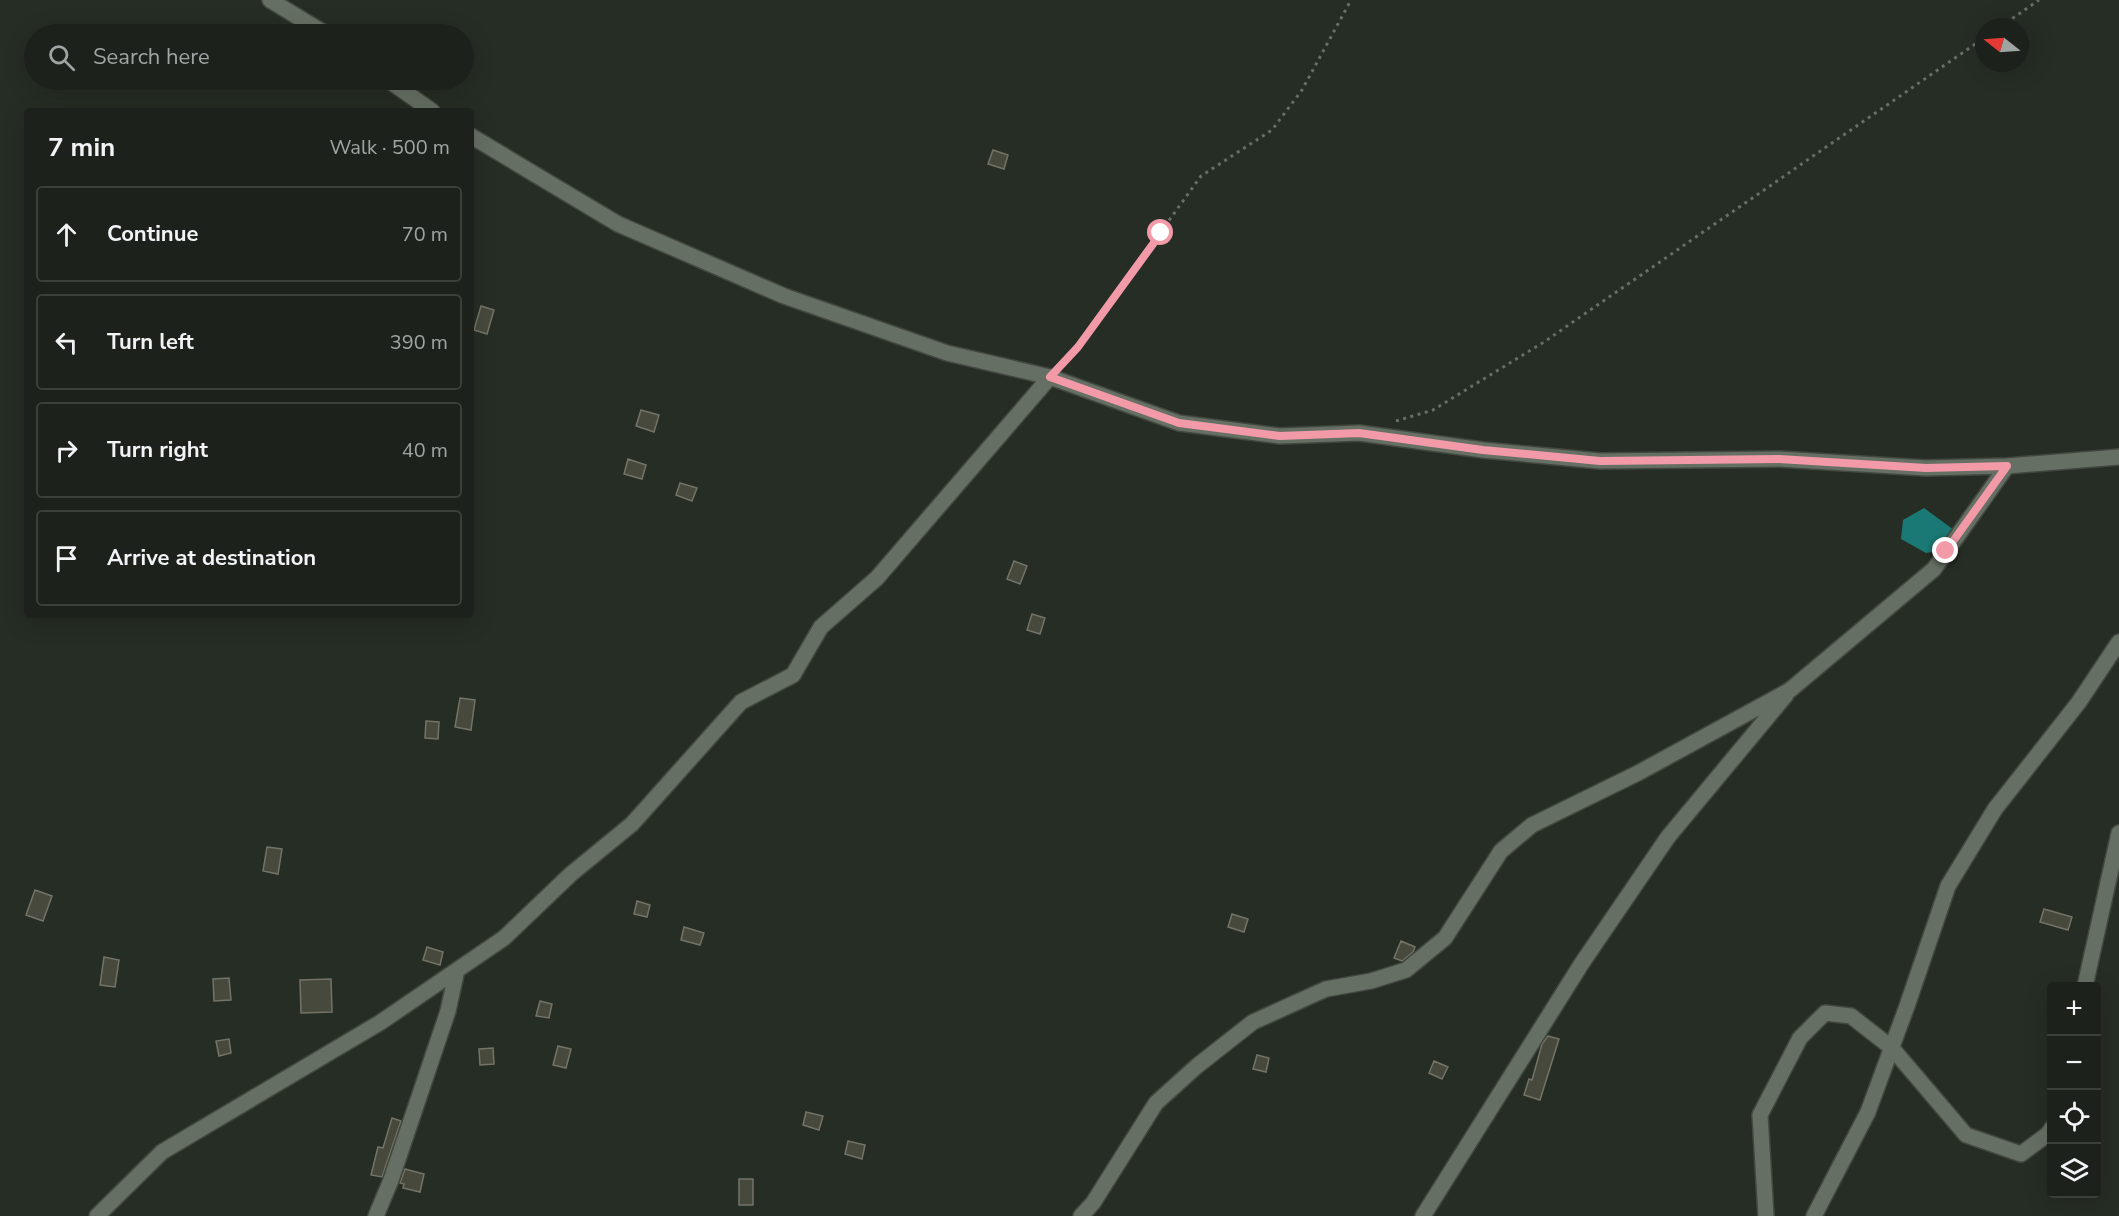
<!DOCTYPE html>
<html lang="en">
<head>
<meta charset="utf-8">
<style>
  body { margin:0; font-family:"Nunito Sans",sans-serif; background:#252a24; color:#f1f3f6 }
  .controls { position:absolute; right:18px; bottom:18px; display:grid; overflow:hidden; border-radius:6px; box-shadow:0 6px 24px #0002 }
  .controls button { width:54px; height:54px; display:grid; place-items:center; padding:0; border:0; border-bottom:2px solid #3a3f3a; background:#1c221b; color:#f1f3f6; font:30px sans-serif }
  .compass { position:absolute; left:1975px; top:18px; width:54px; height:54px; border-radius:50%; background:#1c221b; box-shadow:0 6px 24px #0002; rotate:287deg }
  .stop { position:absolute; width:18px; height:18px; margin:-14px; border:4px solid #f39aa9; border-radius:50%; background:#fff }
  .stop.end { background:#f39aa9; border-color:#fff; box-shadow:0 2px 6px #0008 }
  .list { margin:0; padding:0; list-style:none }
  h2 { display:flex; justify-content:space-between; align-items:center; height:78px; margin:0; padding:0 24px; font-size:26px }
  h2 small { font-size:20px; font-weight:400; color:#a0a4a3 }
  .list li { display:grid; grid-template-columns:39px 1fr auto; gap:18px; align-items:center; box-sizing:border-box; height:96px; margin:0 12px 12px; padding:0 12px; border:2px solid #3a3f3a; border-radius:6px }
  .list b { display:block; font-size:22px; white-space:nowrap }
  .list em { font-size:20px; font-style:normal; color:#a0a4a3 }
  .icon { flex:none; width:33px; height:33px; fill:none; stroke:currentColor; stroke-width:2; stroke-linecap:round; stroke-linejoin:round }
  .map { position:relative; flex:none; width:2119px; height:1216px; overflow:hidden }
  .search { position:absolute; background:#1c221b; box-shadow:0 6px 24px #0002; left:24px; top:24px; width:450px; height:66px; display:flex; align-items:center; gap:15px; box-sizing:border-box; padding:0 21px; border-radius:33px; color:#a0a4a3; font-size:22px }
  .panel { position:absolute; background:#1c221b; box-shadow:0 6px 24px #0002; left:24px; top:108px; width:450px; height:510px; border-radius:6px }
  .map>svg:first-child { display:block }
  .water { fill:#1a7974 }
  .building { fill:#48493d; stroke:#737467; stroke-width:1.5 }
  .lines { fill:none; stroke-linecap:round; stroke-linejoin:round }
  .street-casing { stroke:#424840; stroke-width:18 }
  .secondary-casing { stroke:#424840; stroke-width:18 }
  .path { stroke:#686e66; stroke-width:3; stroke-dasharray:3 4.5; stroke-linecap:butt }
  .street { stroke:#666f64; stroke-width:15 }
  .secondary { stroke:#666f64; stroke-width:15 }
  .route { stroke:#f39aa9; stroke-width:8 }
</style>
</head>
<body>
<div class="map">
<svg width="2119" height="1216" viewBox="0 0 2119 1216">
  <rect width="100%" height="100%" fill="#262d24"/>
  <path class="water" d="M1924 508 1954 530 1939 551 1926 553 1901 539 1903 520Z"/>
  <path class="building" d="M993 150 1008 155 1004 169 988 164Z
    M481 306 494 310 487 334 474 330Z
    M641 410 659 415 654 432 636 426Z
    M628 459 646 465 642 479 624 474Z
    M680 483 697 488 692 501 676 495Z
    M1014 561 1027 566 1020 584 1007 579Z
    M1032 614 1045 618 1040 634 1027 630Z
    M460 698 475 700 471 730 455 727Z
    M426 721 439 722 438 739 425 738Z
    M267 847 282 849 278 874 263 871Z
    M35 890 52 896 43 921 26 915Z
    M637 901 650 905 647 917 634 914Z
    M2044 909 2072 917 2068 930 2040 922Z
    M1232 914 1248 919 1244 932 1228 927Z
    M684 927 704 933 700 945 681 940Z
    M1401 941 1415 947 1413 952 1402 961 1394 958Z
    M427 947 443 952 440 965 423 960Z
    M104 957 119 960 115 987 100 985Z
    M229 978 231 1000 214 1001 213 979Z
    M331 979 332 1012 301 1013 300 980Z
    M540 1001 552 1004 549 1018 536 1016Z
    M1548 1036 1559 1039 1540 1100 1524 1095 1529 1079 1532 1080 1542 1044Z
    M229 1039 231 1053 219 1056 216 1041Z
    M558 1046 571 1049 566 1068 553 1065Z
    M493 1048 494 1064 480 1065 479 1049Z
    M1257 1055 1269 1058 1266 1072 1253 1069Z
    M1434 1061 1448 1067 1442 1079 1429 1073Z
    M806 1112 823 1116 819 1130 803 1125Z
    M392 1118 401 1121 382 1177 371 1175 378 1147 383 1148Z
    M848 1141 865 1145 862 1159 845 1154Z
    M405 1169 424 1174 420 1192 403 1188 404 1184 400 1183Z
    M739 1179H753V1205H739Z"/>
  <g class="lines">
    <defs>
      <path id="street" d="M270 0 326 34
        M388 80 432 111
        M471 136 618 224 784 296 947 353 1050 377 1179 423 1280 436 1359 433 1483 450 1600 461 1779 459 1926 468 2007 466 2119 457
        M97 1216 162 1152 381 1022 504 938 571 874 632 824 741 702 793 675 821 627 877 578 1050 377
        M376 1216 391 1180 448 1011 457 970
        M1081 1216 1093 1203 1156 1103 1197 1066 1253 1022 1326 989 1371 981 1406 970 1445 938 1501 851 1532 825 1638 773 1790 690 1934 569 2007 466
        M1423 1216 1582 963 1668 837 1786 695
        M1814 1216 1868 1112 1907 1006 1948 886 1995 809 2079 702 2119 642"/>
      <path id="secondary" d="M2085 986 2119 833
        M1766 1216 1760 1115 1800 1038 1825 1013 1851 1016 1892 1048 1966 1135 2021 1154 2048 1134 2052 1128"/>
    </defs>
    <use href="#street" class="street-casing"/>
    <use href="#secondary" class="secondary-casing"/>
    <path class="path" d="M2000 27 2039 0
      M1062 365 1078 347 1201 176 1272 130 1302 90 1351 0
      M1396 421 1433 410 1544 342 1984 38"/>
    <use href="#street" class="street"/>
    <use href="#secondary" class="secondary"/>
  </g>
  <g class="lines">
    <path class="route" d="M1161 233 1078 347 1050 377 1179 423 1280 436 1359 433 1483 450 1600 461 1779 459 1926 468 2007 466 1946 551"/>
  </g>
</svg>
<div class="controls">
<button>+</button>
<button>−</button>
<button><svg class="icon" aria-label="locate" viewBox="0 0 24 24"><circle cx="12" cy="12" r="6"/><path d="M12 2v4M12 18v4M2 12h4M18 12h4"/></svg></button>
<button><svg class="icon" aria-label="layers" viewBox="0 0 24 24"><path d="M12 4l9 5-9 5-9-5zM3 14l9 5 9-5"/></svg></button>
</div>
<svg class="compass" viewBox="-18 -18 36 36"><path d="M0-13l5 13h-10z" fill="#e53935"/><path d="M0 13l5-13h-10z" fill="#a0a4a3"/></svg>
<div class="stop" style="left:1161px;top:233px"></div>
<div class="stop end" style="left:1946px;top:551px"></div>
<div class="search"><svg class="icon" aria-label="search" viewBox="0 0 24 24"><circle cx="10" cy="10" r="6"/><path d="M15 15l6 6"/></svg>Search here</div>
<section class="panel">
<h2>7 min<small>Walk · 500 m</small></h2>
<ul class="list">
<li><svg class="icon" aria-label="ahead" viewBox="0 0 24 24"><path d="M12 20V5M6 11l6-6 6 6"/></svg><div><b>Continue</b></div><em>70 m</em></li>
<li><svg class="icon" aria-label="left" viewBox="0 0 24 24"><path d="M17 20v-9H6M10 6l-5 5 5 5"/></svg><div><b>Turn left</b></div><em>390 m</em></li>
<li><svg class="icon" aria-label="right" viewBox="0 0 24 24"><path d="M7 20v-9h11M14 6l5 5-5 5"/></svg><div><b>Turn right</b></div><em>40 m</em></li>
<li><svg class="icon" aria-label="arrive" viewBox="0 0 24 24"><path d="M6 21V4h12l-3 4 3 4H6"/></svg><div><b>Arrive at destination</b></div></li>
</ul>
</section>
</div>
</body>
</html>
